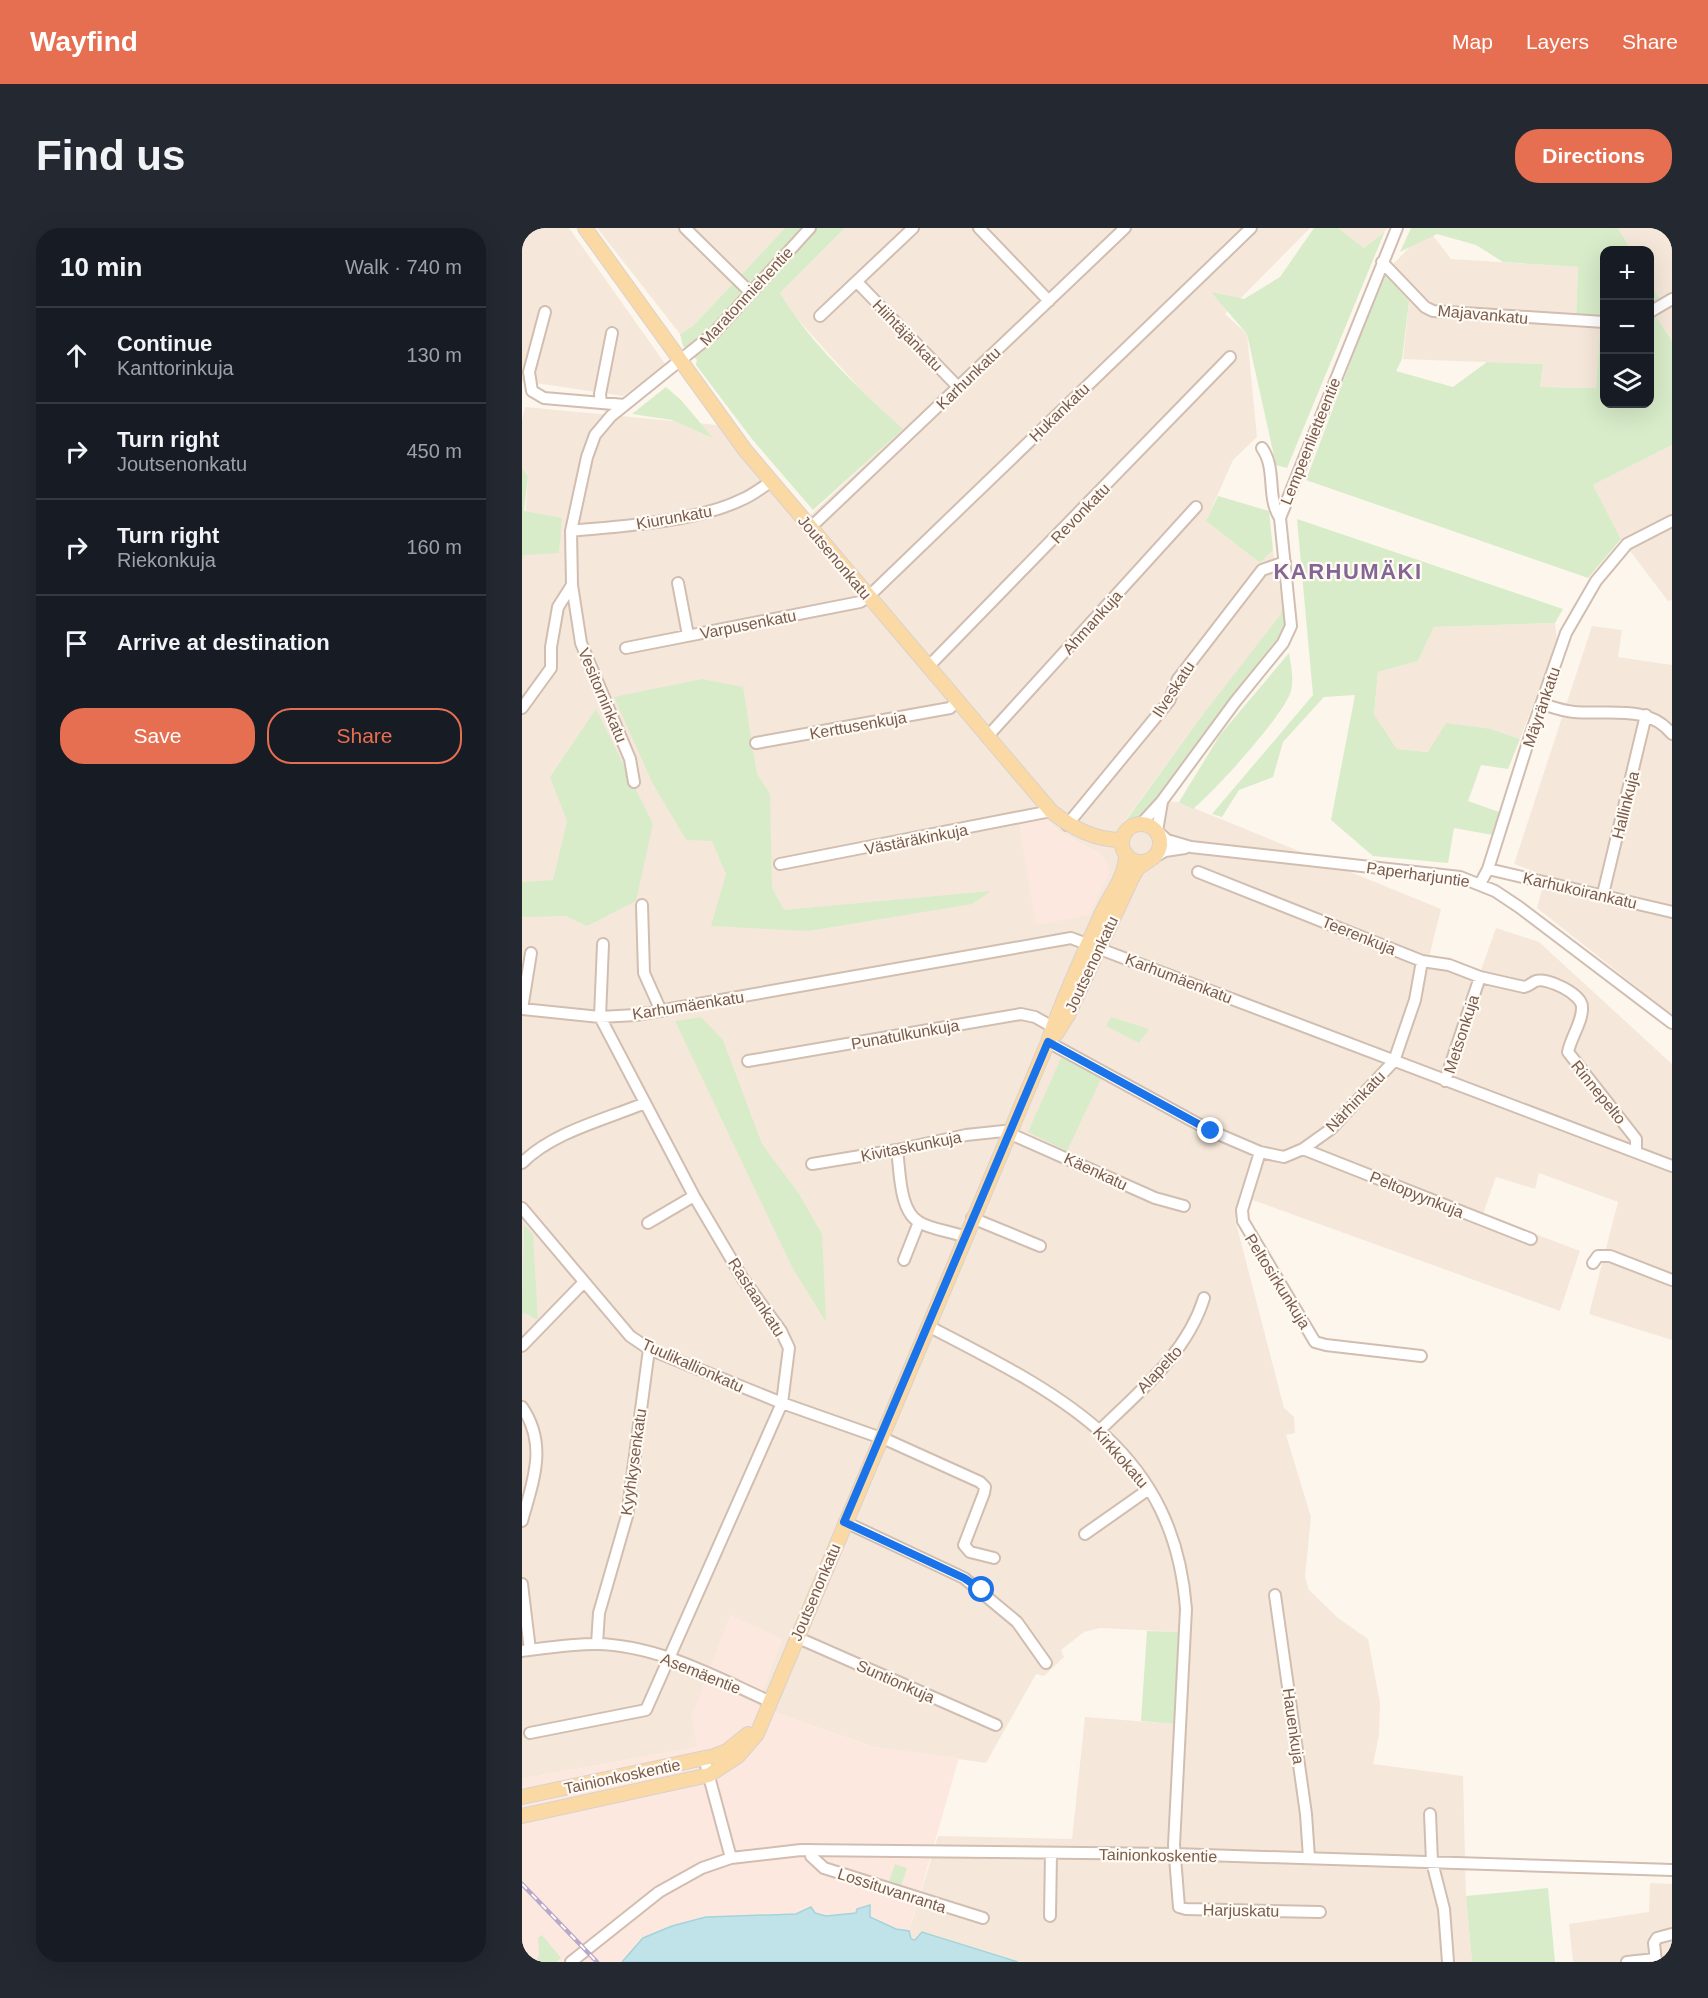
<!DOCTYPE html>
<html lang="en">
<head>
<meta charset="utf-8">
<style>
  body { margin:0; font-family:Helvetica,sans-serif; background:#242831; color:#f1f3f6 }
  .controls { position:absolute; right:18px; top:18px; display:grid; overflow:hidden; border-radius:12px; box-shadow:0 6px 24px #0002 }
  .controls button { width:54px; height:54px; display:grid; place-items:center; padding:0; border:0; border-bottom:2px solid #363941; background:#171b24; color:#f1f3f6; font:30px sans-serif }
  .stop { position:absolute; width:18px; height:18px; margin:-14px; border:4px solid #1a73e8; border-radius:50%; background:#fff }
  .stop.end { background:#1a73e8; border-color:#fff; box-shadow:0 2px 6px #0008 }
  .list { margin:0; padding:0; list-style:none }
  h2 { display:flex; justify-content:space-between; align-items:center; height:78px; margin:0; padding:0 24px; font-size:26px }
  h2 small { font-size:20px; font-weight:400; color:#9ea1a6 }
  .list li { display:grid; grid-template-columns:39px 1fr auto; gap:18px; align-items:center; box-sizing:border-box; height:96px; padding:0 24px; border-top:2px solid #363941 }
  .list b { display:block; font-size:22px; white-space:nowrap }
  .list p { margin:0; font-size:20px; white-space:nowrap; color:#9ea1a6 }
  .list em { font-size:20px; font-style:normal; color:#9ea1a6 }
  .actions { display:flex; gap:12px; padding:18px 24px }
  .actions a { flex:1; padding:14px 0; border:2px solid #e76f51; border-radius:24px; text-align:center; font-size:21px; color:#e76f51 }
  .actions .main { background:#e76f51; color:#fff }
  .icon { flex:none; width:33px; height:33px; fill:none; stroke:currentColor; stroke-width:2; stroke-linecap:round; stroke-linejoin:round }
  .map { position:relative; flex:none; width:1150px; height:1734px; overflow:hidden; border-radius:24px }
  header { display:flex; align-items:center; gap:36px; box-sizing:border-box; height:84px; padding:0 30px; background:#e76f51; color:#fff }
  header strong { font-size:28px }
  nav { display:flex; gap:33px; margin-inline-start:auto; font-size:21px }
  .intro { display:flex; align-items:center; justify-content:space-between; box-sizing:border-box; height:144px; padding:0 36px }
  h1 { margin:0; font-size:42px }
  .button { padding:15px 27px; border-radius:24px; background:#e76f51; color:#fff; font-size:21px; font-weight:700 }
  main { display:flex; gap:36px; padding:0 36px }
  aside { flex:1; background:#171b24; border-radius:24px; box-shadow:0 6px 24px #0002 }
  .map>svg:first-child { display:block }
  .residential { fill:#f5e8da; fill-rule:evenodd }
  .commercial { fill:#fde8e0 }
  .green { fill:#d8ecc9 }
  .water { fill:#bfe3e8; stroke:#a5d3da; stroke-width:1.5 }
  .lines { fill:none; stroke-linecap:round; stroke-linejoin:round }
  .minor-casing { stroke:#d1beb0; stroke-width:14 }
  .major-casing { stroke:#dad1cd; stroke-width:16 }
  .minor { stroke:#fff; stroke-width:10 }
  .major { stroke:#fbd9a5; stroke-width:14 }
  .rail-casing { stroke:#b9a8c9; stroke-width:4.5 }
  .rail { stroke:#fffaf3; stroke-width:2; stroke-dasharray:7; stroke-linecap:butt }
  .route { stroke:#1a73e8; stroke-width:8 }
  .labels { text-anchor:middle; stroke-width:4.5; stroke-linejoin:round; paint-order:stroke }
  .street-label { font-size:16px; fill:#7a5c4d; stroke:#fffaf3 }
  .district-label { font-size:22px; font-weight:bold; letter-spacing:1.5px; fill:#846695; stroke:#fffaf3 }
</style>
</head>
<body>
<header>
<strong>Wayfind</strong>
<nav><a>Map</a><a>Layers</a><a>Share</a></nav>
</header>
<div class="intro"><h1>Find us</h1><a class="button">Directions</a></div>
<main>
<aside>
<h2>10 min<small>Walk · 740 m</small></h2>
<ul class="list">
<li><svg class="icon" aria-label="ahead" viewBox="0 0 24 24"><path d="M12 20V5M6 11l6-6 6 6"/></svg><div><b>Continue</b><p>Kanttorinkuja</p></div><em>130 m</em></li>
<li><svg class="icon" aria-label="right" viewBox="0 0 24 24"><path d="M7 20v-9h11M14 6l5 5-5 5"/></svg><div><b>Turn right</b><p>Joutsenonkatu</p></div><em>450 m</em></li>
<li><svg class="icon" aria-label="right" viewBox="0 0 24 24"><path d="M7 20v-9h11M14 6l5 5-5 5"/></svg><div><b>Turn right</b><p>Riekonkuja</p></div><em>160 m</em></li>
<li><svg class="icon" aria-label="arrive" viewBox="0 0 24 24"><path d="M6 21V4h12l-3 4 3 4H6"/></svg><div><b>Arrive at destination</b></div></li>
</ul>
<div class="actions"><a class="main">Save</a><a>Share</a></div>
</aside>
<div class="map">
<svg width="1150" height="1734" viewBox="0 0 1150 1734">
  <rect width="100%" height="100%" fill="#fdf6ec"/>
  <path class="residential" d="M0 0H47L144 137 101 168 0 153Z
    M75 0H263L171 98 158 106Z
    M323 0H788L703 86 725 106 735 209 711 232 684 293 738 335 751 322 761 378 760 386 679 489 602 594 616 589 632 573 657 574 919 681 907 729 958 745 974 700 1017 714 1150 836V1112L1067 1086 1096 974 1017 945 1013 961 974 949 961 986 1058 1023 1038 1083 728 971 713 991 762 1180 772 1189 773 1205 764 1207 789 1289 783 1349 787 1362 816 1390 846 1411 858 1475 857 1507 851 1536 941 1548 944 1668 950 1734H496L410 1707 393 1713 389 1711 387 1703 416 1608 550 1611 563 1489 652 1496 658 1404 578 1400 562 1404 539 1422 542 1429 522 1448 514 1446 464 1535 351 1519 234 1478 260 1411 175 1519 0 1551V332L6 249 0 238V193L3 179 195 197 278 297 380 201 341 164 270 85 258 65ZM523 590 539 605 577 625 586 636 498 596Z
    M816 0H866L842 20Z
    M1096 0H1150V113L1128 79 1138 72 1128 54V22H1109Z
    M906 1 929 31 1056 39 1054 89 1079 90 1074 160 1018 159 1021 136 881 131 887 73 862 45Z
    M1150 217V372L1146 373 1099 311 1071 257Z
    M1033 395 1035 413 998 511 969 501 906 524 875 521 852 486 856 444 896 433 912 399Z
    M1070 398 1100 402 1096 429 1150 437V787L1015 680 1024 648 992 636Z
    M1128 1655 1150 1656V1734H1051L1047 1696 1127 1684Z"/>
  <path class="commercial" d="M523 590 539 605 577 625 586 636 587 645 567 687 514 697 497 596Z
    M208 1387 260 1411 234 1478 351 1519 437 1530 387 1703 374 1701 348 1688 347 1677 334 1685 304 1688 293 1685 289 1679 274 1686 184 1689 150 1698 121 1710 100 1734H0V1551L175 1519 170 1488Z"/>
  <path class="green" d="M263 0H323L258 65C287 114 338 162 381 201L291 282 230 211 174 137 175 132 161 118 158 106 171 98Z
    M792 0H816L842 20 863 3 765 240 754 237 725 106 689 64 722 71 758 49Z
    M889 0H1096L1109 22H1082V176H1128V54L1138 72 1128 79 1150 113V217L1071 257 1099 311 1066 350 784 252 862 45 887 73 880 131 874 143 931 159 965 134 1021 136 1018 159 1074 160 1079 91 1054 90 1056 39 981 34 954 17 915 6 878 24Z
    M144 159 159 172 191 210 150 192 110 186Z
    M0 239 6 249 2 283 40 290 37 325 2 327 0 332Z
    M696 268 747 283 751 322 738 335 684 293Z
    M775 291 1041 381 1033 395 912 399 896 433 856 444 852 486 875 521 906 524 924 495 969 501 998 511 986 541 959 537 946 573 977 584 971 607 932 600 926 635 851 628 809 592 833 467 802 469 761 514 751 549 717 562 700 589 690 586 791 467Z
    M761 378 765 395 760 405 632 573 616 589 602 595 679 489 759 386Z
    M767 425C769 437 772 451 769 463 763 486 692 564 671 581L657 574 698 507Z
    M180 451 221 459 235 546 248 566 250 660 262 682 469 663 450 676 286 703 189 698 204 646 190 613 164 612 130 554 92 469Z
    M74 481 131 596 114 673 65 698 44 688 0 689V654L31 652 45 593 28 549Z
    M179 789 201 812 240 916 277 966 300 1006 304 1094 270 1039 153 793Z
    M589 789 627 801 617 815 584 798Z
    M540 828 581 847 545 923 506 904Z
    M2 997 11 1006 16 1092 3 1085 0 1086Z
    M625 1403 659 1404 652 1496 619 1493Z
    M373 1636 385 1640 379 1658 367 1653Z
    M1026 1660 1033 1734H950L944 1668Z
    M20 1707 39 1730 34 1734H14L17 1727 16 1710Z"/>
  <path class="water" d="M348 1677V1689L374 1701 387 1703 389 1711 393 1712 400 1704 496 1734H100L121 1710 150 1698 184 1689 274 1686 289 1679 293 1685 304 1688 334 1685 335 1681Z"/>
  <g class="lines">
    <defs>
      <path id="minor" d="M163 0 228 64
        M457 0 527 73
        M860 34 903 79 911 83 1082 94
        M335 54 437 160
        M23 84 7 144 10 163 22 170 103 177
        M1128 84 1150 71
        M298 88 391 0
        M79 175 78 166 90 105
        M740 220C755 241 744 269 758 290
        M288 300 603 0
        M49 303C100 298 175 294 221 271 231 267 240 259 249 254
        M156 355 166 407
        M104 420 338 374 346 369 729 0
        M406 439 708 129
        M1020 476C1030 479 1041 483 1052 484 1086 487 1126 476 1150 506
        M0 480 29 440V419L36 379 50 357
        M465 509 674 279
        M234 515 428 480 435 473
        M112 554 108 531 59 415 50 357 49 303 65 229 73 207 89 188 192 105 288 0
        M640 574 635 603 645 612 669 619 938 649 973 663 997 679 1150 795
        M619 596 640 573 713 474 761 415 769 398 758 290 875 0
        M545 597 647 473 656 451 740 342 763 334
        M632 629 643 623 663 620
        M258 636 529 583
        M966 641 1150 684
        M958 656 966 641 1008 508 1044 405 1074 353 1105 316 1150 293
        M1081 666 1124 487
        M120 677 122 745 139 783
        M900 733 927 737 958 749 923 853
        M958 749 1002 759C1008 758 1010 754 1014 753 1025 749 1060 766 1060 779 1061 793 1049 809 1046 824L1114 911V924
        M0 781 78 789 114 787 549 710 1150 938
        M0 781 9 725
        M526 814 689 903 738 924 762 929 781 921 809 901 872 833 893 772 900 733 676 644
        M226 833 499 786 513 789 536 802
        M781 921 1009 1011
        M375 922C378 942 377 983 397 994 410 1002 429 1003 443 1009
        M738 924 720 982 721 993 793 1114 804 1117 899 1128
        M0 935C31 904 82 892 123 875
        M290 936 375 922 444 907 482 903 633 970 662 978
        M0 980 108 1108 127 1121 260 1175 365 1212 458 1254 463 1259 462 1265 442 1317 448 1324 472 1330
        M450 990 518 1018
        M126 995 172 968
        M382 1032 397 994
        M1071 1035 1076 1028H1088L1150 1052
        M406 1098C535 1165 652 1219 664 1381L652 1617 657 1679 664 1681 798 1684
        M0 1118 62 1054
        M0 1179C26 1217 11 1253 0 1293
        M578 1202C618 1163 665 1125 682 1070
        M323 1294 442 1350 495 1394 524 1435
        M563 1306 627 1261
        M0 1356 8 1422
        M753 1367 784 1586 787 1630
        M274 1409 474 1497
        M75 1416 77 1385 105 1288 127 1121
        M0 1423C24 1420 49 1416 74 1416 136 1417 193 1449 249 1474
        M8 1505 124 1482 260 1175 267 1120 259 1103 221 1051 172 968 78 789 81 716
        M182 1530 209 1630
        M908 1586 910 1634 922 1681 926 1734
        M289 1622V1628L302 1640 461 1690
        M528 1688 529 1625
        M49 1734 137 1664 180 1640 209 1630 279 1622 652 1626 1150 1642
        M1105 1734 1133 1731
        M1134 1734 1132 1715 1135 1710 1150 1706"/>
      <path id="major" d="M63 0 223 222 529 583C550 600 572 612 600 612
        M600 615a19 19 0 1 1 38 0a19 19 0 1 1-38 0Z
        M534 806 546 787 610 650 616 640 632 629
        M0 1569 192 1528 205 1523 226 1506
        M0 1588 187 1547 216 1528 235 1506 526 814C540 771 560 730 578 689 587 668 604 650 604 626"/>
    </defs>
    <use href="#minor" class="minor-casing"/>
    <use href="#major" class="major-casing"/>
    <use href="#minor" class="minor"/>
    <use href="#major" class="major"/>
    <defs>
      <path id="rail" d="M0 1656 75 1734"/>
    </defs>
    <use href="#rail" class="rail-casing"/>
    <use href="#rail" class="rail"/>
  </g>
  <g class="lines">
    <path class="route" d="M460 1362 442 1350 322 1294 526 814 689 903"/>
  </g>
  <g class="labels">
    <g class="street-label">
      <text transform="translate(224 68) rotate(-47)" y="6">Maratonmiehentie</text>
      <text transform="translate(961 86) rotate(5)" y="6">Majavankatu</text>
      <text transform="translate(386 107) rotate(46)" y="6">Hiihtäjänkatu</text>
      <text transform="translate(446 150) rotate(-44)" y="6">Karhunkatu</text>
      <text transform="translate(537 184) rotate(-44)" y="6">Hukankatu</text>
      <text transform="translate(788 213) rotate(-68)" y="6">Lempeenlietteentie</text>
      <text transform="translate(558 285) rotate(-46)" y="6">Revonkatu</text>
      <text transform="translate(152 289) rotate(-10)" y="6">Kiurunkatu</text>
      <text transform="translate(313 329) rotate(50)" y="6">Joutsenonkatu</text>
      <text transform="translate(570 394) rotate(-48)" y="6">Ahmankuja</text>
      <text transform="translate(226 396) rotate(-11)" y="6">Varpusenkatu</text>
      <text transform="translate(651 461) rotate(-57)" y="6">Ilveskatu</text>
      <text transform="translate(81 467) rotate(67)" y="6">Vesitorninkatu</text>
      <text transform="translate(1019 479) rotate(-71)" y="6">Mäyränkatu</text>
      <text transform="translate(336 497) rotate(-10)" y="6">Kerttusenkuja</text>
      <text transform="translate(1103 577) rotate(-76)" y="6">Hallinkuja</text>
      <text transform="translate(394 611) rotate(-11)" y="6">Västäräkinkuja</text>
      <text transform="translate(896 646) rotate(8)" y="6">Paperharjuntie</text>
      <text transform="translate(1058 662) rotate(13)" y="6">Karhukoirankatu</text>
      <text transform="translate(837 707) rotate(22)" y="6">Teerenkuja</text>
      <text transform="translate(569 736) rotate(-65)" y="6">Joutsenonkatu</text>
      <text transform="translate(657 750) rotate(21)" y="6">Karhumäenkatu</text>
      <text transform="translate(166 777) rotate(-9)" y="6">Karhumäenkatu</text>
      <text transform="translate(383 806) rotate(-10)" y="6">Punatulkunkuja</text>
      <text transform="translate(939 806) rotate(-72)" y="6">Metsonkuja</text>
      <text transform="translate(1077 864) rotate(51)" y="6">Rinnepelto</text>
      <text transform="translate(833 873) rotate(-46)" y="6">Närhinkatu</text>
      <text transform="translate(389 918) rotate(-11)" y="6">Kivitaskunkuja</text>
      <text transform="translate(574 943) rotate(25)" y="6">Käenkatu</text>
      <text transform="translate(895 966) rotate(22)" y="6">Peltopyynkuja</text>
      <text transform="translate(756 1053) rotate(58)" y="6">Peltosirkunkuja</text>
      <text transform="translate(235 1069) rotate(57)" y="6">Rastaankatu</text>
      <text transform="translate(171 1137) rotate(24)" y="6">Tuulikallionkatu</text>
      <text transform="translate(637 1141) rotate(-47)" y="6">Alapelto</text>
      <text transform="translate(599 1229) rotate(49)" y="6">Kirkkokatu</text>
      <text transform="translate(111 1234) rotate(-82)" y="6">Kyyhkysenkatu</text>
      <text transform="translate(293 1364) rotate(-67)" y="6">Joutsenonkatu</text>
      <text transform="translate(179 1445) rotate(22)" y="6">Asemäentie</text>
      <text transform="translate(374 1453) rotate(24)" y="6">Suntionkuja</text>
      <text transform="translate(772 1498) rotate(82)" y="6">Hauenkuja</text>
      <text transform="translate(100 1548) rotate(-12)" y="6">Tainionkoskentie</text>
      <text transform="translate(636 1627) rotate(1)" y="6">Tainionkoskentie</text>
      <text transform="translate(370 1662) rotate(18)" y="6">Lossituvanranta</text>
      <text transform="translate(719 1682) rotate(1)" y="6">Harjuskatu</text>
    </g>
    <g class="district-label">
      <text x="826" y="351">KARHUMÄKI</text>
    </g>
  </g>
</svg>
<div class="controls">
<button>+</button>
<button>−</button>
<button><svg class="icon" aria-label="layers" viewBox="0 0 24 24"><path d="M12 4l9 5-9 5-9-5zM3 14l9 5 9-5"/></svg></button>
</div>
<div class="stop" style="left:460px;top:1362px"></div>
<div class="stop end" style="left:689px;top:903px"></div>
</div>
</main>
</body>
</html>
